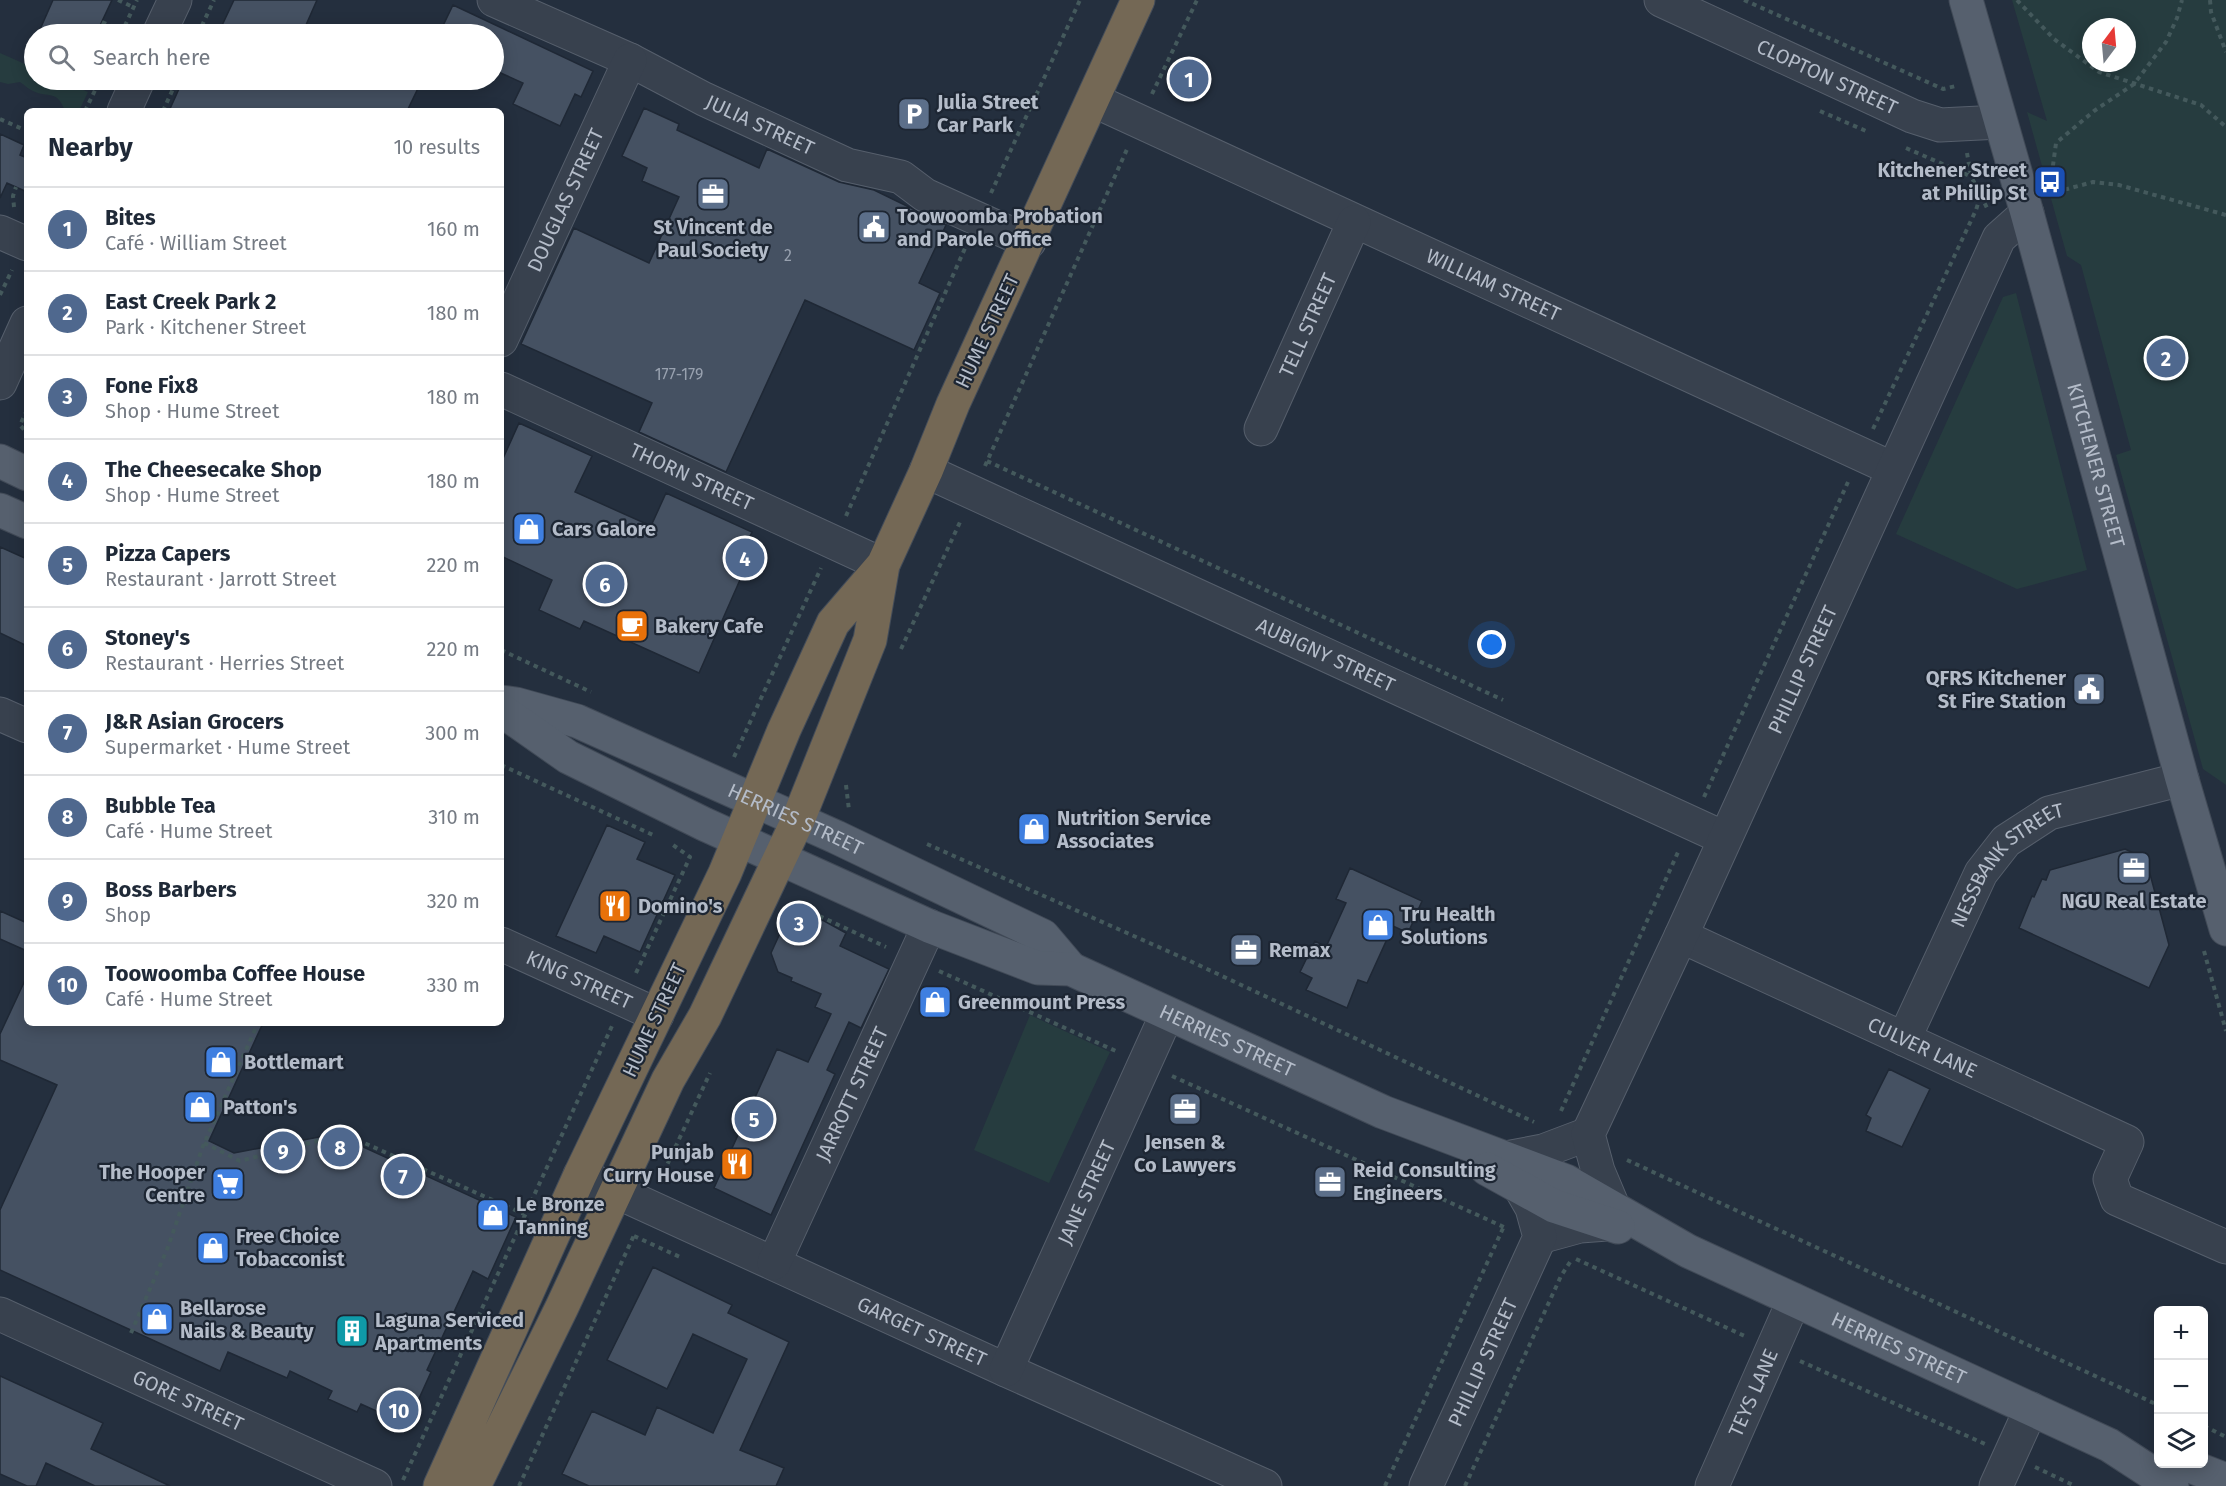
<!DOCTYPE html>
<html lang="en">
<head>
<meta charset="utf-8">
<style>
  body { margin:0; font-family:"Fira Sans",sans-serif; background:#f2f2f3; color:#1f2937 }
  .controls { position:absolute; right:18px; bottom:18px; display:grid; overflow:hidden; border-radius:9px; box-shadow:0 3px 15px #0003 }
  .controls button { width:54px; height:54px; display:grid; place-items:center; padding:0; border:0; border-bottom:2px solid #e0e1e3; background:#fff; color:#1f2937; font:30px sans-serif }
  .compass { position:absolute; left:2082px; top:18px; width:54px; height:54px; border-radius:50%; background:#fff; box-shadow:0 3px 15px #0003; rotate:16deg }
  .you { position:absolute; left:1492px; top:645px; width:21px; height:21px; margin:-15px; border:4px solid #fff; border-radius:50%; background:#1a73e8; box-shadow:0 0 0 9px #1a73e833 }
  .badge { display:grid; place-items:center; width:39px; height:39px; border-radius:50%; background:#4f688e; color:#fff; font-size:20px; font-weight:700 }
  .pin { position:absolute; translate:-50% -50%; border:3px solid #fff; box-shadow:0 2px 6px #0006 }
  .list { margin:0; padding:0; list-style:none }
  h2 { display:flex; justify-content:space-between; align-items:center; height:78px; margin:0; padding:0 24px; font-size:26px }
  h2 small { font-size:20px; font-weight:400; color:#747a83 }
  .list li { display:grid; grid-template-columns:39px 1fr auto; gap:18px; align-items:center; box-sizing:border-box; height:84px; padding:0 24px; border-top:2px solid #e0e1e3 }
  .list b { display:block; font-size:22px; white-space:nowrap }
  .list p { margin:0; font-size:20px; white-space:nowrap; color:#747a83 }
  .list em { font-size:20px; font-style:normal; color:#747a83 }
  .icon { flex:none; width:33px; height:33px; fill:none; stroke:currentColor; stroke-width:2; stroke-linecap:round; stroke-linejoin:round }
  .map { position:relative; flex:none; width:2226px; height:1486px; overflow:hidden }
  .search { position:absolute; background:#fff; box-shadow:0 3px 15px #0003; left:24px; top:24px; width:480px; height:66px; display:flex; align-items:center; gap:15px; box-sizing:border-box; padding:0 21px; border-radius:33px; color:#747a83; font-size:22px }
  .panel { position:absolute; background:#fff; box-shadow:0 3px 15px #0003; left:24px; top:108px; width:480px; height:918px; border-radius:9px }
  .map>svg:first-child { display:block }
  .green { fill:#263c3f; fill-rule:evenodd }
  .building { fill:#455162; stroke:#1f2835; stroke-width:1.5 }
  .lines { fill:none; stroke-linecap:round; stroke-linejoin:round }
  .minor-casing { stroke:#565f6c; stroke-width:35 }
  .major-casing { stroke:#414a57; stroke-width:35 }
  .highway-casing { stroke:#434c59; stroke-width:35 }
  .path { stroke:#44595c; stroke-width:4; stroke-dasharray:4.5 4.5; stroke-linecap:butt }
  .minor { stroke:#38414e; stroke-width:33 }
  .major { stroke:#56606e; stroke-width:33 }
  .highway { stroke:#746855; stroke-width:33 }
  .labels { text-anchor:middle; stroke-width:4.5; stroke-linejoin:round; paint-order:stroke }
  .number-label { font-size:16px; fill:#98a1af }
  .street-label { font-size:20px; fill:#b4bcc9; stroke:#1d2633 }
  .poi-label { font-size:20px; font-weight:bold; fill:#b4bcc9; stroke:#1d2633; text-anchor:start }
</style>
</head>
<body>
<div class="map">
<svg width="2226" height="1486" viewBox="0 0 2226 1486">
  <rect width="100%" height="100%" fill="#242f3e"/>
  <path class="green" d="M2012 0H2226V785L2203 769 2116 455 2131 450 2081 265 2067 256 2027 112 2047 121ZM2091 27H2127V63H2091Z
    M0 53 34 68V80H60L88 92 79 111H65C56 88 49 99 33 91 28 89 25 85 20 82L8 84 0 82Z
    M2016 293 2087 570 2017 589 1896 534 2003 297Z
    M1030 1015 1110 1052 1049 1183 974 1150Z"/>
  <path class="building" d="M53 0H112L96 34H38Z
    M234 0H317L302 34H218Z
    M453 5 593 71 581 97 575 94 560 126 513 104 523 83 494 70V34H439Z
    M183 80H422L407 111H169Z
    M644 108 679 124 677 130 759 168 767 149 839 182 874 190 946 225 919 283 940 293 914 350 805 300 726 472 639 432 652 403 521 344 574 228 649 263 679 197 642 181 647 168 622 156Z
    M0 134 24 145 20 155 27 158V192L7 183 0 198Z
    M519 423 592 456 575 492 651 526 666 493 752 532 746 545 754 548 699 673 584 621 580 629 539 610 552 580 501 556V463Z
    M0 547 27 559V646L0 633Z
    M607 825 645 842 637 859 675 875 640 952 604 936 596 953 556 936Z
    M2125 849 2146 859 2169 945 2149 988 2019 928 2032 896 2034 897 2042 879 2046 880 2050 870Z
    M1350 868 1422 901 1408 933 1393 926 1367 983 1358 980 1347 1008 1306 990 1312 978 1300 972 1315 941 1326 947 1346 903 1336 899Z
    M0 911 27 923V951L0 939Z
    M806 911 846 933 840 946 889 969 861 1028 849 1022 827 1070 835 1074 771 1215 714 1188 777 1049 808 1062 831 1014 815 1007 821 994 791 981 792 978 778 972 771 953 787 918Z
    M27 976V1023H263L209 1141 234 1153 335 1134 516 1217 488 1279 473 1271 427 1370 431 1372 407 1425 361 1404 357 1412 328 1399 332 1391 290 1371 287 1378 228 1352 220 1371 0 1270V1210L57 1085 0 1060V1034Z
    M1889 1069 1930 1089 1902 1147 1866 1131 1871 1118 1866 1115Z
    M653 1267 732 1305 728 1313 789 1342 740 1450 784 1468 776 1486H589L562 1474 592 1411 645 1435 657 1407 713 1433 747 1359 693 1334 667 1389 607 1360Z
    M0 1376 103 1423 91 1449 170 1486H95L46 1463 36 1486H27L0 1474Z"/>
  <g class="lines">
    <defs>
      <g id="minor">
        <path id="s1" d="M494 0 630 60 704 99 847 165 901 177 925 195 1029 242"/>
        <path id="s2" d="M1661 0 1912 116 1940 125 2000 122"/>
        <path d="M159 34 175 0"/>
        <path id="s3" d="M1093 100 1893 469"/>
        <path d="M124 111 138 80"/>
        <path d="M0 232 27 244"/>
        <path id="s4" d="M501 340 630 60"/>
        <path d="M0 383 27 323"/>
        <path id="s5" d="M501 389 883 565"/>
        <path id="s6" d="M1261 429 1354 222"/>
        <path id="s7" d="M926 471 1724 838"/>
        <path d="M0 714 27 726"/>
        <path id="s8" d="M1681 936 2127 1142 2110 1179 2117 1199 2226 1247"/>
        <path id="s9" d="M501 944 657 1015"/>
        <path id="s10" d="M1904 1039 1981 873 2006 841 2049 813 2182 779"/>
        <path d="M1506 1158 1543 1151 1588 1134"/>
        <path id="s11" d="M580 1175 1006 1370 1265 1486"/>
        <path id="s12" d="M1614 1209 1598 1171 1588 1134 1681 936 1999 238 2027 213"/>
        <path d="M1540 1237 1580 1226 1607 1224"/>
        <path id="s13" d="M774 1263 929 926"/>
        <path id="s14" d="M0 1314 375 1486"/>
        <path id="s15" d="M1006 1370 1167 1014"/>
        <path id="s16" d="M1426 1486 1540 1237 1532 1208 1520 1187"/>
        <path id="s17" d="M1712 1486 1794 1300"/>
        <path d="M1996 1486 2031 1409"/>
      </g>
      <g id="major">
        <path id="s18" d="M1966 0 2027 213 2182 779 2226 929"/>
        <path d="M0 461 27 474"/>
        <path d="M0 510 27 522"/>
        <path id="s19" d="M501 702 516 704 577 721 836 837 1043 936 1071 969"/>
        <path id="s20" d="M501 710 568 757 704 824 929 926 1038 968 1071 969 1383 1112 1566 1181 1688 1251 2109 1445 2172 1486"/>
        <path d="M1487 1169 1554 1206 1618 1227"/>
        <path d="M2185 1464 2226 1480"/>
      </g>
      <path id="highway" d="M440 1486 580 1175 725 873 784 730 833 623 882 566
        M474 1486 562 1307 668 1080 705 1016 798 820 870 640 883 565 926 471 953 404 1138 0"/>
    </defs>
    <use href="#minor" class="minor-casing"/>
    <use href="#major" class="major-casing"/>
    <use href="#highway" class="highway-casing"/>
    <path class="path" d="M118 0 133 7
      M1744 0 1943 89 1956 86
      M2017 0 2054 39 2099 72 2201 105 2226 127
      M2210 0 2211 12 2226 52
      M102 22 122 31
      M121 34 137 0
      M198 34 214 0
      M1152 94 1197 0
      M85 111 100 80
      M163 111 177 80
      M1820 111 1866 131
      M0 119 27 131
      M1906 148 1970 176
      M1967 153 1971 176 1988 210
      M2056 192 2093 182 2119 185 2226 215
      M2058 192 2052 173 2056 143 2094 111 2134 84 2166 42 2177 18 2182 0
      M991 193 1080 0
      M14 207 13 196 16 187
      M0 295 12 270
      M27 410 20 425 27 433
      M1873 429 1976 210 1981 194
      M987 461 1503 700
      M985 466 1128 147
      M846 516 966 246
      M901 649 961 520
      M501 650 591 692
      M734 757 821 568
      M501 765 653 835
      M846 785 849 810
      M1704 797 1848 482
      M927 844 1190 961 1534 1122
      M787 916 802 908 886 947
      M2204 951 2226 1031
      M939 971 1118 1052
      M636 973 690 857 673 845
      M1172 1076 1506 1228
      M1561 1111 1679 850
      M204 1143 240 1161 344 1134 524 1214
      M1627 1160 2158 1405
      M660 1180 710 1073
      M634 1236 680 1257
      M1576 1259 1747 1337
      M131 1333 168 1247 203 1146 258 1023
      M1800 1361 1985 1444
      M2204 1426 2226 1437
      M2035 1467 2075 1486
      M403 1480 612 1026
      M519 1486 635 1233
      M1385 1486 1504 1226
      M1465 1486 1561 1276 1572 1259"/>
    <use href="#minor" class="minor"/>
    <use href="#major" class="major"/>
    <use href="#highway" class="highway"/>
  </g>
  <defs>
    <symbol id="parking-square" viewBox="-11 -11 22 22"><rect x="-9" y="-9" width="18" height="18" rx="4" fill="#5c6f8a" stroke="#1d2633"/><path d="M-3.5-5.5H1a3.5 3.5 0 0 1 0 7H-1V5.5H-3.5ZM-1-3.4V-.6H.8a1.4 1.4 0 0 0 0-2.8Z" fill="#fff"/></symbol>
    <symbol id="bus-square" viewBox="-11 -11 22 22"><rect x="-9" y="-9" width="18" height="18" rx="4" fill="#1a4fb4" stroke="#1d2633"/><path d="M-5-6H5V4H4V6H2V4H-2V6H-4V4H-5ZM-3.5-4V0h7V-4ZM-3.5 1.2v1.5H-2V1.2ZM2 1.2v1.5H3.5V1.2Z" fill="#fff"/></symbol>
    <symbol id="office-square" viewBox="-11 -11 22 22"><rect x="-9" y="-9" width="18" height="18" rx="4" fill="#5c6f8a" stroke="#1d2633"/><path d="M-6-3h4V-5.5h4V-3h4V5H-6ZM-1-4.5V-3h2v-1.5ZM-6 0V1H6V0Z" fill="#fff"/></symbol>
    <symbol id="civic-square" viewBox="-11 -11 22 22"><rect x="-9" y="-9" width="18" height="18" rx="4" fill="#5c6f8a" stroke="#1d2633"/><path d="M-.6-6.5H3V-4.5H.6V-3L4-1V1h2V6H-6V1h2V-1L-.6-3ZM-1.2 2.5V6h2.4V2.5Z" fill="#fff"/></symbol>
    <symbol id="shop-square" viewBox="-11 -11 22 22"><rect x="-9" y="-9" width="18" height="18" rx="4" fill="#3f7fe0" stroke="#1d2633"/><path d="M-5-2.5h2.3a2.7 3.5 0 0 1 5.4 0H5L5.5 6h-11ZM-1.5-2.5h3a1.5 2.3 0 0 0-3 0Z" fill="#fff"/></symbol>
    <symbol id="cafe-square" viewBox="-11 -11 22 22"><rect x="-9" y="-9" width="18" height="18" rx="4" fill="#e8710a" stroke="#1d2633"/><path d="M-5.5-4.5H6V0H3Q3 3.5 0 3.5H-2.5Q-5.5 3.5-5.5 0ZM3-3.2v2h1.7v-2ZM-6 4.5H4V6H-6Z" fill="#fff"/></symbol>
    <symbol id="restaurant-square" viewBox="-11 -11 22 22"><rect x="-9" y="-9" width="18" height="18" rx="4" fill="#e8710a" stroke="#1d2633"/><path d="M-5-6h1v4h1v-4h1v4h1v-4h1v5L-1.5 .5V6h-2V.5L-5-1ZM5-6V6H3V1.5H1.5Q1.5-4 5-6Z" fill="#fff"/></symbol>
    <symbol id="supermarket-square" viewBox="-11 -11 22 22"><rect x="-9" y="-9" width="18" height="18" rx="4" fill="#3f7fe0" stroke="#1d2633"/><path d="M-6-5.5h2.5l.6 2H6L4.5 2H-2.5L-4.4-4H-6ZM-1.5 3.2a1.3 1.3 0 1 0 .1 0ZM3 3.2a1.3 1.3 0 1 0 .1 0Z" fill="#fff"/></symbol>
    <symbol id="building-square" viewBox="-11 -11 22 22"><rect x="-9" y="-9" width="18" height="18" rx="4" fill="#0f9aa8" stroke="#1d2633"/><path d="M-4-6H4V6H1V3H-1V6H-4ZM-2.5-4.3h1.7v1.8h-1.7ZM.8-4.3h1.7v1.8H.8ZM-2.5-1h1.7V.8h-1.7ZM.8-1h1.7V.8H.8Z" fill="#fff"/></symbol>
  </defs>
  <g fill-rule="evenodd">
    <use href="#parking-square" x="895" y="95" width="38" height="38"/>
    <use href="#bus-square" x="2031" y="163" width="38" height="38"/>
    <use href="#office-square" x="694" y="175" width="38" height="38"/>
    <use href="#civic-square" x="855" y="208" width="38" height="38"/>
    <use href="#shop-square" x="510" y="510" width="38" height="38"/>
    <use href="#cafe-square" x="613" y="607" width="38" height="38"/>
    <use href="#civic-square" x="2070" y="670" width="38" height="38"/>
    <use href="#shop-square" x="1015" y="810" width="38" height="38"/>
    <use href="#office-square" x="2115" y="849" width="38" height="38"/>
    <use href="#restaurant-square" x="596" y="887" width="38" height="38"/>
    <use href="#shop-square" x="1359" y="906" width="38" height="38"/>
    <use href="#office-square" x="1227" y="931" width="38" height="38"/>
    <use href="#shop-square" x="916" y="983" width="38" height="38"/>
    <use href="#shop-square" x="202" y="1043" width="38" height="38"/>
    <use href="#shop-square" x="181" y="1088" width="38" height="38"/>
    <use href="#office-square" x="1166" y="1090" width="38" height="38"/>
    <use href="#restaurant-square" x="718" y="1145" width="38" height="38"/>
    <use href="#office-square" x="1311" y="1163" width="38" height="38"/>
    <use href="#supermarket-square" x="209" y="1165" width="38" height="38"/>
    <use href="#shop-square" x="474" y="1196" width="38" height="38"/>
    <use href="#shop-square" x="194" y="1229" width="38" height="38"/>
    <use href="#shop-square" x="138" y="1300" width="38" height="38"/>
    <use href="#building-square" x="333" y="1312" width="38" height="38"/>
  </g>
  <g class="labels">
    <g class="number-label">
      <text x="788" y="261">2</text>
      <text x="679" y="380">177-179</text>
    </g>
    <g class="street-label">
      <text dy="7" stroke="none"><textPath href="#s2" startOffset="183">CLOPTON STREET</textPath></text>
      <text dy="7" stroke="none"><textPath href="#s1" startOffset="294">JULIA STREET</textPath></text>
      <text dy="7" stroke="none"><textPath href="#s4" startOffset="154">DOUGLAS STREET</textPath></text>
      <text dy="7" stroke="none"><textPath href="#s3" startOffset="441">WILLIAM STREET</textPath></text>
      <text dy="7" stroke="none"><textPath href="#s6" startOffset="114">TELL STREET</textPath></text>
      <text transform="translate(987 331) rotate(-65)" y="7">HUME STREET</text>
      <text dy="7" stroke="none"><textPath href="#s18" startOffset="483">KITCHENER STREET</textPath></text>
      <text dy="7" stroke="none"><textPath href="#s5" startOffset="210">THORN STREET</textPath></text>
      <text dy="7" stroke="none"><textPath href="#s7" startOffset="440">AUBIGNY STREET</textPath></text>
      <text dy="7" stroke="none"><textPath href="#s12" startOffset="591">PHILLIP STREET</textPath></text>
      <text dy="7" stroke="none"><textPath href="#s19" startOffset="318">HERRIES STREET</textPath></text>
      <text dy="7" stroke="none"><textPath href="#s10" startOffset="207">NESSBANK STREET</textPath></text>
      <text dy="7" stroke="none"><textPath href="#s9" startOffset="86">KING STREET</textPath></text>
      <text transform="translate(654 1020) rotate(-65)" y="7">HUME STREET</text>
      <text dy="7" stroke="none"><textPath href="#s20" startOffset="802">HERRIES STREET</textPath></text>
      <text dy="7" stroke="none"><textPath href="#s8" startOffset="266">CULVER LANE</textPath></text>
      <text dy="7" stroke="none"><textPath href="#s13" startOffset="186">JARROTT STREET</textPath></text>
      <text dy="7" stroke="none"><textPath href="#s15" startOffset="195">JANE STREET</textPath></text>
      <text dy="7" stroke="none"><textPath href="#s11" startOffset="376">GARGET STREET</textPath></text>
      <text dy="7" stroke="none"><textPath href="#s20" startOffset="1542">HERRIES STREET</textPath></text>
      <text dy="7" stroke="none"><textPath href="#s16" startOffset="136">PHILLIP STREET</textPath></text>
      <text dy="7" stroke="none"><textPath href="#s17" startOffset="102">TEYS LANE</textPath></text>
      <text dy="7" stroke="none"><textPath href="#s14" startOffset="207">GORE STREET</textPath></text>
    </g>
    <g class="poi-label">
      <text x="937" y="109">Julia Street<tspan x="937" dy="23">Car Park</tspan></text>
      <text x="2027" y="177" text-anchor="end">Kitchener Street<tspan x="2027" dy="23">at Phillip St</tspan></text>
      <text x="897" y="223">Toowoomba Probation<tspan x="897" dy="23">and Parole Office</tspan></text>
      <text x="713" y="234" text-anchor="middle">St Vincent de<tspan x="713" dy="23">Paul Society</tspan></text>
      <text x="552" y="536">Cars Galore</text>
      <text x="655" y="633">Bakery Cafe</text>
      <text x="2066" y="685" text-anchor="end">QFRS Kitchener<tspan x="2066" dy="23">St Fire Station</tspan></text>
      <text x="1057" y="825">Nutrition Service<tspan x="1057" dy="23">Associates</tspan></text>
      <text x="2134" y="908" text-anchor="middle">NGU Real Estate</text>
      <text x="638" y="913">Domino's</text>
      <text x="1401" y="921">Tru Health<tspan x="1401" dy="23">Solutions</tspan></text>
      <text x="1269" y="957">Remax</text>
      <text x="958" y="1009">Greenmount Press</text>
      <text x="244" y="1069">Bottlemart</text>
      <text x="223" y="1114">Patton's</text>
      <text x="1185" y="1149" text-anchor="middle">Jensen &amp;<tspan x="1185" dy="23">Co Lawyers</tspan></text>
      <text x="714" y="1159" text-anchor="end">Punjab<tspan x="714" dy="23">Curry House</tspan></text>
      <text x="1353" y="1177">Reid Consulting<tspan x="1353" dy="23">Engineers</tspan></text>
      <text x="205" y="1179" text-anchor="end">The Hooper<tspan x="205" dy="23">Centre</tspan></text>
      <text x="516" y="1211">Le Bronze<tspan x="516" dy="23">Tanning</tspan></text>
      <text x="236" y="1243">Free Choice<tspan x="236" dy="23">Tobacconist</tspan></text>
      <text x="180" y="1315">Bellarose<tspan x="180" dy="23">Nails &amp; Beauty</tspan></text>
      <text x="375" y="1327">Laguna Serviced<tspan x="375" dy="23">Apartments</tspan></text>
    </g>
  </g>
</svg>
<div class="controls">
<button>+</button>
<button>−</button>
<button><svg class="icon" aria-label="layers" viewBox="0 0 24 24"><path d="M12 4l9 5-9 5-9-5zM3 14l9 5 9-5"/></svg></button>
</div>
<svg class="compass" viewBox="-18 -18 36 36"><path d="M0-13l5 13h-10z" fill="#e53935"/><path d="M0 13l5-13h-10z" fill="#747a83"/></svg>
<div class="you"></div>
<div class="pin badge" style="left:1189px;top:79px">1</div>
<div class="pin badge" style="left:2166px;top:358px">2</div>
<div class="pin badge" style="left:799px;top:923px">3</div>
<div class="pin badge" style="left:745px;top:558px">4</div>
<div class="pin badge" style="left:754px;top:1119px">5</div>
<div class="pin badge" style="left:605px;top:584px">6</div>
<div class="pin badge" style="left:403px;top:1176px">7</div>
<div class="pin badge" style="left:340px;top:1147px">8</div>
<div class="pin badge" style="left:283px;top:1151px">9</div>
<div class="pin badge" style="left:399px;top:1410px">10</div>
<div class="search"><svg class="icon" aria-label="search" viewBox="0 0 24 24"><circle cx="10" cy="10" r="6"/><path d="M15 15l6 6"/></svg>Search here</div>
<section class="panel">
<h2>Nearby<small>10 results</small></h2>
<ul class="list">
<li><span class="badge">1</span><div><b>Bites</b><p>Café · William Street</p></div><em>160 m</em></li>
<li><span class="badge">2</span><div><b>East Creek Park 2</b><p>Park · Kitchener Street</p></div><em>180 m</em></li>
<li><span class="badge">3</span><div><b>Fone Fix8</b><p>Shop · Hume Street</p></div><em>180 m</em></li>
<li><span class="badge">4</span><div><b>The Cheesecake Shop</b><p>Shop · Hume Street</p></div><em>180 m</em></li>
<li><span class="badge">5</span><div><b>Pizza Capers</b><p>Restaurant · Jarrott Street</p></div><em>220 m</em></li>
<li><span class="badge">6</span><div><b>Stoney's</b><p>Restaurant · Herries Street</p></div><em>220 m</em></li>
<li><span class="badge">7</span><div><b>J&amp;R Asian Grocers</b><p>Supermarket · Hume Street</p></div><em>300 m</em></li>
<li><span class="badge">8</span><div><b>Bubble Tea</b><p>Café · Hume Street</p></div><em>310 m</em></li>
<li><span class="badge">9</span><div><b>Boss Barbers</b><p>Shop</p></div><em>320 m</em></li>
<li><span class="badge">10</span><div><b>Toowoomba Coffee House</b><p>Café · Hume Street</p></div><em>330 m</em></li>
</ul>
</section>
</div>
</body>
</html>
